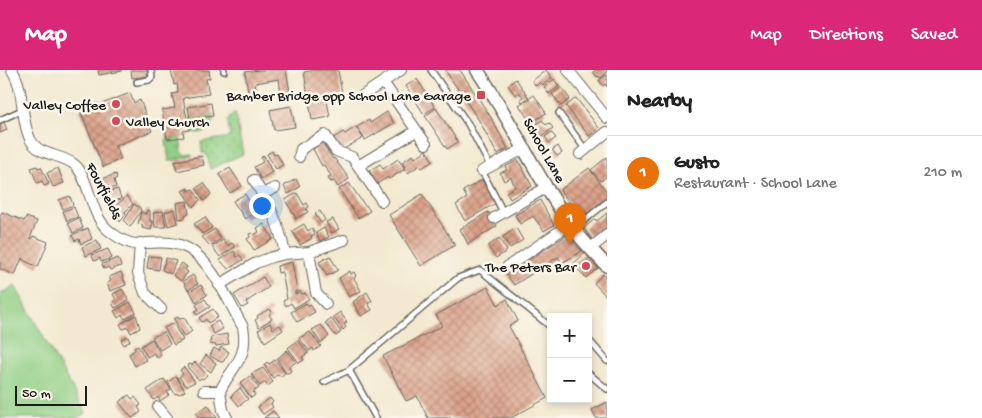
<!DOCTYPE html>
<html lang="en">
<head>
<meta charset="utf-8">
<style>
  body { margin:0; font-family:"Gochi Hand",sans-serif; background:#f2f2f2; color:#222 }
  .controls { position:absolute; right:15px; bottom:15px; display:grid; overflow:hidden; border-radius:0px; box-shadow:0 2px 8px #0003 }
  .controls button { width:45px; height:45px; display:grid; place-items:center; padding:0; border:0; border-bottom:1px solid #e0e0e0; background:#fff; color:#222; font:25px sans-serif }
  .scale { position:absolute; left:15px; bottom:12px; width:72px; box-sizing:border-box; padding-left:5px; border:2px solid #1c1c1c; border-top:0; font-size:14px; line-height:18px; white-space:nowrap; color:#1c1c1c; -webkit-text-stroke:4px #fbf7ec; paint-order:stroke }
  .you { position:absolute; left:261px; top:135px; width:18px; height:18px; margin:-12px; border:4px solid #fff; border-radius:50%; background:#1a73e8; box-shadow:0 0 0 8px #1a73e833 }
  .badge { display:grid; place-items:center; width:32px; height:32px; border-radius:50%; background:#db2777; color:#fff; font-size:16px; font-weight:700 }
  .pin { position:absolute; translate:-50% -41px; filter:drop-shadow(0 1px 2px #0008) }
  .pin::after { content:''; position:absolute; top:26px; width:18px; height:15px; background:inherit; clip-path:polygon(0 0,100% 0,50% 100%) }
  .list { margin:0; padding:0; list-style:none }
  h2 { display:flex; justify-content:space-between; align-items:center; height:65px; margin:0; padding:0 20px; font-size:21px }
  h2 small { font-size:16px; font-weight:400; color:#767676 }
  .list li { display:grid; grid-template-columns:32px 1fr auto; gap:15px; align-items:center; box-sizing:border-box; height:75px; padding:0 20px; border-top:1px solid #e0e0e0 }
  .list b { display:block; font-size:19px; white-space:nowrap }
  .list p { margin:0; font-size:16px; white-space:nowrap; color:#767676 }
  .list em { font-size:16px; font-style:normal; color:#767676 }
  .map { position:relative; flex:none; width:607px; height:348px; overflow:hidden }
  header { display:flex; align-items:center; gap:30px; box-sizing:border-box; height:70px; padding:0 25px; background:#db2777; color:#fff }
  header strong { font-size:24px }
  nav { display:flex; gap:28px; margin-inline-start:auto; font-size:18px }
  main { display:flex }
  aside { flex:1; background:#fff }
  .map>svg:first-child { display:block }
  .grass { fill:url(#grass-dots); stroke:#567650 }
  .park { fill:#91cf85; stroke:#567650 }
  .building { fill:url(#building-cross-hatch) }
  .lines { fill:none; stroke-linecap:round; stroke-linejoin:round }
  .service-casing { stroke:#67645b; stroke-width:8 }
  .minor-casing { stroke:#67645b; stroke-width:12 }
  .tertiary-casing { stroke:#67645b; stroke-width:15 }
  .service { stroke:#fff; stroke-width:5 }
  .minor { stroke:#fff; stroke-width:10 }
  .tertiary { stroke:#fff; stroke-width:12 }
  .poi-dot { fill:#d1495b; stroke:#fbf7ec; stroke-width:2 }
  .labels { text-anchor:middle; stroke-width:5; stroke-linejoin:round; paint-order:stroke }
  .poi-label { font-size:15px; fill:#1c1c1c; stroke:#fbf7ec; text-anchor:end }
  .street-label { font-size:15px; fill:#1c1c1c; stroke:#fbf7ec }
</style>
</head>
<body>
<header>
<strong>Map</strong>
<nav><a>Map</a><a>Directions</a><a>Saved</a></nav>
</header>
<main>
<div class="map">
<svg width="607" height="348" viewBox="0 0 607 348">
  <defs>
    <pattern id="grass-dots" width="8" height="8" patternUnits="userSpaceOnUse" patternTransform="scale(1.25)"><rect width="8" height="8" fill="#91cf85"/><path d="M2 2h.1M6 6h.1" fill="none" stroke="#7cb172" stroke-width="1.8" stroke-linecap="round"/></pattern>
    <pattern id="building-cross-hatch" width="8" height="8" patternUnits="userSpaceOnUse" patternTransform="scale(1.25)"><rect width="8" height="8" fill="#dca38b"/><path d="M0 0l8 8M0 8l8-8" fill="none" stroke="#b28471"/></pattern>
  </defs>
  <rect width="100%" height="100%" fill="#fbf7ec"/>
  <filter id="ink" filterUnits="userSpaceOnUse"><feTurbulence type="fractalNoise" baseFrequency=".02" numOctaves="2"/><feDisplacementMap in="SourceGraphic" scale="10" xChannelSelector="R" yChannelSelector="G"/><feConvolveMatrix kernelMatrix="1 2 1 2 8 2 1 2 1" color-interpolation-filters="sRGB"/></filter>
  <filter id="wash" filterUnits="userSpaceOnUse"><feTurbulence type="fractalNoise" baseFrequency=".0096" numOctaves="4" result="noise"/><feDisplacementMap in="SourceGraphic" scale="20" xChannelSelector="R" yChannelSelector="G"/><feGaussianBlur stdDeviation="1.12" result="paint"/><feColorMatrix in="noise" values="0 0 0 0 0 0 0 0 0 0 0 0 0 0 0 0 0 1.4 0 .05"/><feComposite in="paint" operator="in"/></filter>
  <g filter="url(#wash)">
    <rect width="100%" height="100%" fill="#f3e9d0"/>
    <path class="grass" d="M235 42 243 84 210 99 207 84 202 83 201 72 230 67 228 50Z
      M213 46C214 59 204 65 192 62L190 49Z
      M180 67 182 82 185 85 192 84V86L169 91 166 70Z"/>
    <path class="park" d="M15 216 86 343 77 348H0V224Z"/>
    <g id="blocks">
      <path class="building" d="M98 0H122V1L99 5Z
        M131 0H147L148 6 132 8Z
        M171 0H209L210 8 206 9 209 24 183 28 189 60 183 61 184 67 167 69 162 40 175 38 172 24 177 23 178 21 177 14 174 15Z
        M258 0H286L290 22 281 23 279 9 255 13 258 27 249 28 245 2Z
        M315 0H338L343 29 327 31 330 47 312 50 304 2Z
        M445 0H460L490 46 508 79 497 84 480 52Z
        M546 0 552 8 543 15 540 12 536 16 532 11Z
        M595 0H607V3L600 8 599 6 597 7 593 2Z
        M607 5V17L605 14 603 16 599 10Z
        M417 9 435 37 424 44 406 16Z
        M516 9 529 28 522 32 520 29 523 27 519 22 515 25 508 15Z
        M554 9 559 16 549 24 544 17Z
        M561 17 570 29 561 36 552 24Z
        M130 23 134 33 140 30 152 61 115 76 121 89 103 97 80 40 98 33 99 35Z
        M534 25 546 43 531 53 519 35Z
        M576 28 599 58 589 66 566 36Z
        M211 33 213 46 190 49 188 37Z
        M291 36 295 57 274 60 270 40Z
        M436 38 458 72 447 79 425 46Z
        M387 42 394 53 365 70 357 57 369 50 370 53Z
        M542 50 546 55 549 53 553 58 539 69 537 66 535 67 532 58Z
        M4 52 7 60 0 63V53Z
        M356 57 363 68 340 81 332 69 343 62 345 64Z
        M551 62 556 68 549 73 545 67Z
        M322 72 333 89 334 88 348 107 349 109 338 117 334 111 331 112 328 108 331 106 324 95 322 96 313 79Z
        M558 76 562 83 557 86 552 80Z
        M426 80 433 91 422 98 420 95 408 103 402 92 413 85 415 88Z
        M272 81 274 85 277 84 283 95 276 99 267 84Z
        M263 85 264 86 272 102 261 109 254 97 263 92 261 88Z
        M202 86 204 95 177 101 175 91Z
        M607 87V106L601 111 591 100Z
        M398 89 405 99 389 109 388 107 377 114 369 101 380 94 383 99Z
        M518 90 532 116 510 129 506 122 515 117 511 107 504 111 500 103 507 100 505 97Z
        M37 96 38 98 41 97 49 114 44 116 42 111 37 113 31 98Z
        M58 98 64 113 53 117 47 103Z
        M230 98 242 116 230 123 219 104Z
        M589 98 607 122V128L581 148 560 120Z
        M116 104 117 108 114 110 116 117 103 121 99 110Z
        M296 109 300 117 288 124 284 116Z
        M482 110 496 133 465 151 456 135 467 128 463 121Z
        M204 113 211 124 204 131 196 118Z
        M349 113 365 136 366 135 370 141 358 148 339 119Z
        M188 118 189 121 193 119 200 130 193 137 182 121Z
        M118 119 121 129 108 133 107 122Z
        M297 123 304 135 307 133 309 137 306 139 308 142 295 149V146L285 130Z
        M245 124 256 142 245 149 233 131Z
        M422 124 455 175 421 196 389 145Z
        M70 126 73 135 63 139 59 130Z
        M127 126 133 134 125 142 126 144 120 152 112 139Z
        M540 130 554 155 544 161 533 146 520 154 515 145Z
        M187 131 189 144 185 145V148L179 149 177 133Z
        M134 134 140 138 141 141 130 157 124 151Z
        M74 137 78 147 67 151 63 141Z
        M175 139 178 153 168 156 165 142Z
        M147 140 150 141V151L153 152 151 160 142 158 143 155 138 154 141 142 146 144Z
        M163 141 166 157H155L153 143Z
        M320 141 325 150 321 153 315 144Z
        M2 142 24 151 26 147 37 151 30 168 32 169 33 166 48 172 38 197 23 190 22 188 15 205 0 199V146Z
        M488 142 497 156 468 174 460 159Z
        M607 143V159L593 170 584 158 595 149 597 151Z
        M205 147 212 158 202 164 194 154Z
        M79 148 83 158 73 163 68 153Z
        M333 149 339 159 332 163 326 152Z
        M264 154 273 169 254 180 247 169 250 167 249 164 252 163 254 165 259 162 257 158Z
        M304 154 308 161 312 158 315 164 311 166 312 168 300 175 294 163H293L292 161Z
        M88 158 92 169 81 174 79 169 75 171 72 165Z
        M324 158 329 167 320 171 316 163Z
        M516 158 523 170 510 178 503 167Z
        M215 159 221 169 210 176 202 167Z
        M567 165 582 181 562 193 558 187 514 215 506 204Z
        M499 168 507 181 496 188 488 176Z
        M97 170 101 179 86 186 82 177Z
        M223 170 227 176 232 173 235 177 220 187 212 177Z
        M108 179 112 188 101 192 100 188 94 191 92 185Z
        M234 181 237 187 240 185 243 190 228 199 220 190Z
        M585 183 598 198 586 208 573 194Z
        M149 186 161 187 159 200 147 198Z
        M330 186 338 200 327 206 319 192Z
        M118 188 121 196 110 200 109 197 104 199 102 194Z
        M166 188 176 191 171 204 162 200Z
        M292 192 297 221H295V224L300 221 302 224 305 223 309 229 294 238 291 233 286 236 283 231 287 229 282 202 278 203 277 196Z
        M182 193 187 197 185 200 188 202 181 211 173 205Z
        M350 201 351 204 354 202 356 206 354 208 361 221 349 227 339 208Z
        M121 202 126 215 110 221 107 213 111 211 109 207Z
        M603 204 607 209V227L594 213Z
        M193 205 198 214 188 220 183 211Z
        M263 207 269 217 246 232 248 235 242 238 234 225Z
        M201 215 207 225 196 232 190 221Z
        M488 217 498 235 507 229 518 251 509 256 547 328 511 348H428L417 326 406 331 383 286 442 256 436 245Z
        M122 219 129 230 115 238 112 233 116 230 113 224Z
        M367 222 372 231 368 233 372 240 361 246 353 232Z
        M205 229 210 237 197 245 195 241 199 239 196 235Z
        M130 232 136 243 125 249 122 245 118 248 114 241Z
        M306 233 308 236 310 234 315 242 297 252 291 242Z
        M213 239 218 247 208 253 206 249 202 252 199 248Z
        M269 239 272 241 269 245 272 249 259 257 255 250 258 248 257 246Z
        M340 242 347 252 344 254 346 257 343 260 333 247Z
        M136 245 140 258 131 263 128 257 123 259 120 254Z
        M178 247 179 249 184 247 192 261 184 267 174 249Z
        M331 248 341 262 336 266 325 253Z
        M218 251 223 259 214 264 209 256Z
        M173 253 183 270 174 275 164 258Z
        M270 253 273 259 280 255 283 260 265 272 258 260Z
        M321 255 329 266 321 273 312 260Z
        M164 262 170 274 160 280 152 267Z
        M310 262 321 276 314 281 313 278 309 281 299 268Z
        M227 264 229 274 216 276V275L210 274 211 267Z
        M127 266 130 271 124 275 121 270Z
        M152 269 161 285 157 288 154 283 147 287 141 276Z
        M298 270 308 283 302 287 304 290 299 293 288 278Z
        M138 276 146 290 135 296 129 284 135 280 134 278Z
        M221 277 229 282 223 292H221L210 286 214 278 219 281Z
        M287 280 296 292 289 297 291 301 288 303H286L277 289Z
        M206 285 216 293 211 302 200 294Z
        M275 290 285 303 280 307 278 304 273 308 264 295 267 292 269 294Z
        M195 292 207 305 203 309 201 308 199 310 188 298 189 294 192 295Z
        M184 297 195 312 186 316 179 307 183 304 180 300Z
        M263 298 273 312 268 316 265 312 260 316 251 304Z
        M176 306 185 321 179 324 178 323 175 324 168 312Z
        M250 306 259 318 253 322 255 325 251 328 240 313Z
        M164 309 171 319 167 322 169 325 160 331 158 327 154 330 147 320Z
        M240 318 248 329 239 336 231 326Z
        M129 325 132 329 135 327 141 335 138 337 141 342 132 348 119 332Z
        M270 328 273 332 271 334 273 337 263 344 258 337Z
        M607 332V348H596L592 340Z
        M208 335 217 348H199L196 343Z
        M273 341 279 348H264Z"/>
    </g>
  </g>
  <g filter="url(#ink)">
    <use href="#blocks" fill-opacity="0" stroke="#67645b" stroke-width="1"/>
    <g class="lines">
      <defs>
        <path id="service" d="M431 0 468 54 490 96
          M224 1V0
          M137 12 149 10 152 7 151 0
          M559 43 585 79
          M0 50 22 40
          M482 101 503 142
          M574 159 607 132
          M588 269 607 291
          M588 303 607 319
          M324 312 349 300
          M376 348 349 300 458 208 480 200 551 257"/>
        <path id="minor" d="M12 0C25 20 20 48 30 69 39 87 61 83 75 95 89 108 90 143 107 159 114 165 125 172 134 174 137 174 142 173 145 173 161 172 175 171 189 179 213 193 229 233 243 257 249 288 232 296 220 321L223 340 227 348
          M568 0 607 48
          M383 12 426 74
          M362 26 401 0
          M580 84 607 62
          M299 87 301 79 325 65 336 81 352 87 382 131
          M358 96 416 61
          M482 101 525 78
          M254 110C270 137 279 152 285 184
          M262 124 275 118
          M494 148 547 117
          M140 173 138 203 145 223 161 239
          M591 178 607 165
          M309 182 316 223 326 234
          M507 197 570 154
          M219 215 256 193 272 187 285 184 309 182 344 170
          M204 321H220
          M158 337 167 348"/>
        <path id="tertiary" d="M477 0C511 49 534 104 569 152 579 168 594 182 607 196"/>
      </defs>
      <use href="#service" class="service-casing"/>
      <use href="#minor" class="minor-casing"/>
      <use href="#tertiary" class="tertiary-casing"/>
      <use href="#service" class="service"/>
      <use href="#minor" class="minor"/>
      <use href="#tertiary" class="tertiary"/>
    </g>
  </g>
  <g class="poi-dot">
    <rect x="476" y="20" width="10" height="10" rx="2.5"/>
    <circle cx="116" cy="34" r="5"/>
    <circle cx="116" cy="51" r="5"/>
    <circle cx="586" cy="196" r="5"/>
  </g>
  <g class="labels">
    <g class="poi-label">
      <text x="471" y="30">Bamber Bridge opp School Lane Garage</text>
      <text x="106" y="39">Valley Coffee</text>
      <text x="126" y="56" text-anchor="start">Valley Church</text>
      <text x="576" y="201">The Peters Bar</text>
    </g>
    <g class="street-label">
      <text transform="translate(545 80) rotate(61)" y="5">School Lane</text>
      <text transform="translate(105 120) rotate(62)" y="5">Fourfields</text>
    </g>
  </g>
</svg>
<div class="controls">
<button>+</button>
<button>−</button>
</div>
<div class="scale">50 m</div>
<div class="you"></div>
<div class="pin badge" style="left:570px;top:174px;background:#e8710a">1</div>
</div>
<aside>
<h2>Nearby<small></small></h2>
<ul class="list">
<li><span class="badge" style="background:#e8710a">1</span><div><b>Gusto</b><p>Restaurant · School Lane</p></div><em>210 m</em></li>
</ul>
</aside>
</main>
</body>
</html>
